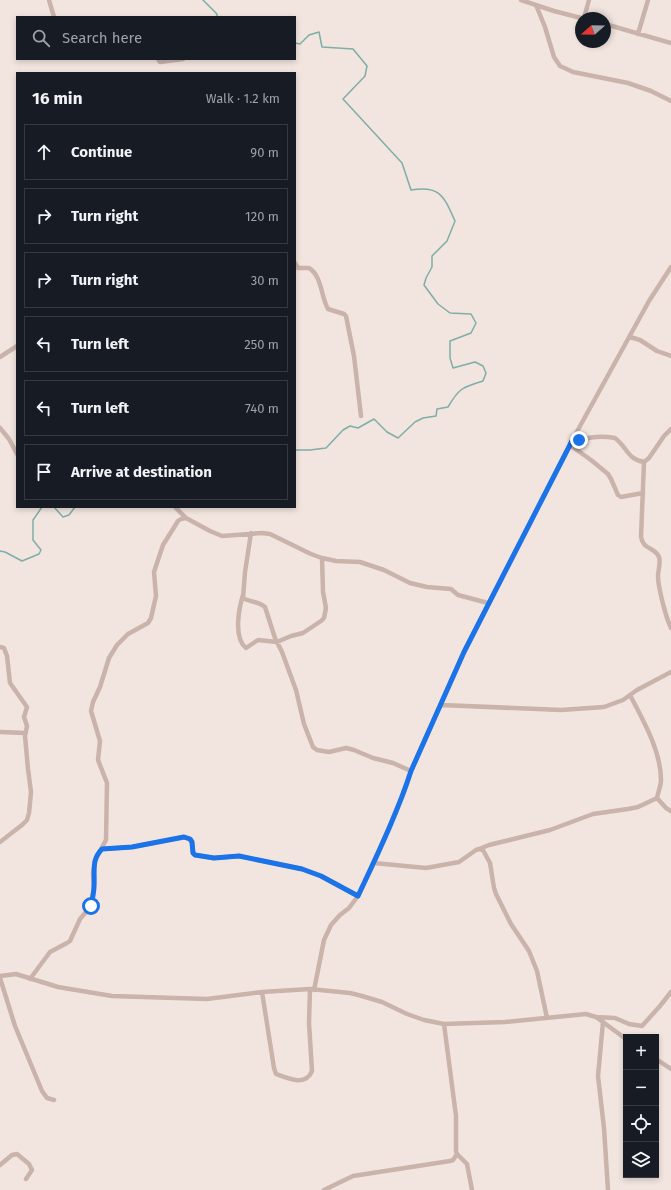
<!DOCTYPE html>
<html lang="en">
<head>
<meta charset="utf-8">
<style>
  body { margin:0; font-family:"Fira Sans",sans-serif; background:#20242c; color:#f1f3f6 }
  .controls { position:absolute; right:12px; bottom:12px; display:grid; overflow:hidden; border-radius:0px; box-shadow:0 2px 6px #0003 }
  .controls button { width:36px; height:36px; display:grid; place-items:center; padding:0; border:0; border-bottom:1px solid #363941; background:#171b24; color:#f1f3f6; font:20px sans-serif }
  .compass { position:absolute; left:575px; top:12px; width:36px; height:36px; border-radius:50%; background:#171b24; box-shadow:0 2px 6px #0003; rotate:250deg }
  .stop { position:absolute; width:12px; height:12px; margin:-9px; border:3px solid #1a73e8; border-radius:50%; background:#fff }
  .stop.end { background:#1a73e8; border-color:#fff; box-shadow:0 1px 4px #0008 }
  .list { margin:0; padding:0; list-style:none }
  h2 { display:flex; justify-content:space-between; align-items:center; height:52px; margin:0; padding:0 16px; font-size:17px }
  h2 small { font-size:13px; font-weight:400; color:#9ea1a6 }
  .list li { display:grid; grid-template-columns:26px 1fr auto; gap:12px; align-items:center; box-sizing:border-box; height:56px; margin:0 8px 8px; padding:0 8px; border:1px solid #363941; border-radius:0px }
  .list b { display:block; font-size:15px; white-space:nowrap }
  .list em { font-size:13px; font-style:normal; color:#9ea1a6 }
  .icon { flex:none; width:22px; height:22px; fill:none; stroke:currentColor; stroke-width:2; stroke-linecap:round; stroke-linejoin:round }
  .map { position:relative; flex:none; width:671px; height:1190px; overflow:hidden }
  .search { position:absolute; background:#171b24; box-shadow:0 2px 6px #0003; left:16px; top:16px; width:280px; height:44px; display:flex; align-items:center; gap:10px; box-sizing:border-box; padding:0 14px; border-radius:0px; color:#9ea1a6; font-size:15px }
  .panel { position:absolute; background:#171b24; box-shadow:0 2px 6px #0003; left:16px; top:72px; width:280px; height:436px; border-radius:0px }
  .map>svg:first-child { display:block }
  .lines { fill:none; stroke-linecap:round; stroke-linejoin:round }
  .stream { stroke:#7fada7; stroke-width:1.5 }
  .street { stroke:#c9b3ab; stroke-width:4.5 }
  .route { stroke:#1a73e8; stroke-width:5 }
</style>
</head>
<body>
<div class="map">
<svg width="671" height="1190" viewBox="0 0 671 1190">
  <rect width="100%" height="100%" fill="#f2e5df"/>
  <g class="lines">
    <path class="stream" d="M203 0 217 14V17
      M295 43 300 44 309 35 319 32 322 47 353 49 367 66 365 76 343 99 402 163 411 190C441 185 444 197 455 221L447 241 432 256V267L426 278 424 285 438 304 450 313 471 314 476 323 471 333 450 341V358L453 368 475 362 483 366 486 373 483 381C463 387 459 388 448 407L437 409 436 416 423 418 415 422 398 438 387 432 374 419 358 428 350 426 343 430 326 448 310 450H295
      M54 507 63 517 69 515 75 507
      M0 551 5 552 22 561 39 554 41 550 33 540V520L42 507"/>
    <path class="street" d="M49 0 54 17
      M521 0 554 11 581 18
      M536 5 545 27 554 57 560 66 573 72 628 83 651 91 671 101
      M584 18 589 0
      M605 24 671 43
      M638 34 648 0
      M158 59 160 62 183 59
      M295 263 298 268H309C322 276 321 297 328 309L344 314 346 316 354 356 361 416
      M630 337 640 340 657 351 671 356
      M0 357 17 346
      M0 428 9 439 17 454
      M574 437 582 440C593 436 603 436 615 438 627 447 627 459 644 462L649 458 664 436 671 429
      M570 445 591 460 608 474 611 479 618 495 621 497 643 493
      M644 462 641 537C643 550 655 547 659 557 661 563 658 570 658 576 658 587 666 618 671 628
      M175 507 186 518
      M251 533 245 572 243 598C249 602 258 601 265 607L275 638 282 652 296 690 304 724 313 747 317 750 329 752 346 748 354 750 373 758 393 763 411 771
      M243 595C239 608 233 638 246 648L258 640 277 642 291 636 303 633 321 621 324 618 326 608 323 592 322 558
      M0 647 4 648 7 656 10 683 27 707 24 717 27 726 25 736 28 769 31 792 29 813 27 820 22 825 0 842
      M630 695C643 720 661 751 661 780 661 786 658 792 657 798L666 808 671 811
      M441 705 561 710 604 707 623 700 637 690 671 672
      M0 732 26 733
      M102 849 132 847 184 837 190 839 192 842 193 853 195 855 214 858 239 856 302 869 321 876 358 896
      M479 849 489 845 550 830 593 814 628 809 638 807 657 798
      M374 863 426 868 459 862 476 850 479 849 483 850 490 863 494 888 496 894 511 924 529 951 537 971 547 1018
      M0 976 16 974 58 987 112 996 207 999 262 992 310 989 350 993 362 996 382 1002 407 1014 424 1020 444 1024 505 1022 586 1014 596 1017 626 1039
      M0 978 15 1026 42 1091 47 1098 54 1100
      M30 979 50 952 67 943 70 941 80 919 91 906 94 886 93 874 95 860 106 840 107 783 98 760 100 741 91 711 93 702 100 687 109 658 117 645 128 634 148 623 151 618 156 596 154 572 163 545 178 521 181 519 186 518 210 531 222 536 262 533 270 534 311 554 322 558 336 561 360 562 384 570 410 583 427 587 451 589 458 595 488 603
      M314 990 324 940 331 925 340 915 349 908 358 896 374 863 404 792 411 771 464 652 574 437 649 301 671 267
      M262 992 274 1068 276 1074C287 1078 306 1087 312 1071L309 1023 310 989
      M596 1017 615 1018 629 1024 642 1026 660 1006 671 992
      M603 1022 598 1076 604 1128 608 1190
      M444 1024 456 1116V1151L457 1154 467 1164 472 1190
      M656 1059 671 1069
      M0 1165 12 1155 17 1154 29 1164 32 1170 26 1179
      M324 1190 353 1176 450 1161 453 1160 457 1154"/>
  </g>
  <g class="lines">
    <path class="route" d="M91 906C92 900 94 893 94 886 95 872 91 860 102 849L132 847 184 837 190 839 192 842 193 853 195 855 214 858 239 856 302 869 321 876 358 896C377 855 397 814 411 771L464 652 574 437 579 440"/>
  </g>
</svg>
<div class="controls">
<button>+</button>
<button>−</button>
<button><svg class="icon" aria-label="locate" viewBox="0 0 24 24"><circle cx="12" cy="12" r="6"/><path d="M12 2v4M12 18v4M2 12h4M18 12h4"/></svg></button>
<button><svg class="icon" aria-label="layers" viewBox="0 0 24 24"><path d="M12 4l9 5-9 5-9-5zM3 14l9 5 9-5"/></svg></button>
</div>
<svg class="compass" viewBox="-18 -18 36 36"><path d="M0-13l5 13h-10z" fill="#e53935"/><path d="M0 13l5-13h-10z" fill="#9ea1a6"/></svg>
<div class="stop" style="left:91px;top:906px"></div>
<div class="stop end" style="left:579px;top:440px"></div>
<div class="search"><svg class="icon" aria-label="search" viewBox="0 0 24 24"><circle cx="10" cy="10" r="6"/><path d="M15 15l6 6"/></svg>Search here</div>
<section class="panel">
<h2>16 min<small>Walk · 1.2 km</small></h2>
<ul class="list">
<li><svg class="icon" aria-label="ahead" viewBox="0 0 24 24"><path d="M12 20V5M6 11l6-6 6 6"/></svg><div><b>Continue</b></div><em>90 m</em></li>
<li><svg class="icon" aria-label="right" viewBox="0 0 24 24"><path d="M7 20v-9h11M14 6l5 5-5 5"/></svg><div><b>Turn right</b></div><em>120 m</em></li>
<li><svg class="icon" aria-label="right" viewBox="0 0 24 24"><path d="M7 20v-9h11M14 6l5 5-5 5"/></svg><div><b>Turn right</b></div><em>30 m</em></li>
<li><svg class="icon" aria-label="left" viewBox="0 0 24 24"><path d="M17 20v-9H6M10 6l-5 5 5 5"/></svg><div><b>Turn left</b></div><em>250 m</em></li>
<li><svg class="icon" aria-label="left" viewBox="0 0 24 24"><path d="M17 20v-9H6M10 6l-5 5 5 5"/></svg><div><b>Turn left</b></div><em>740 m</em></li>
<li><svg class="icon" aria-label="arrive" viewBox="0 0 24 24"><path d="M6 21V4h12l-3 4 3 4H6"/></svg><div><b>Arrive at destination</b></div></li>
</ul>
</section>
</div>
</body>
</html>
